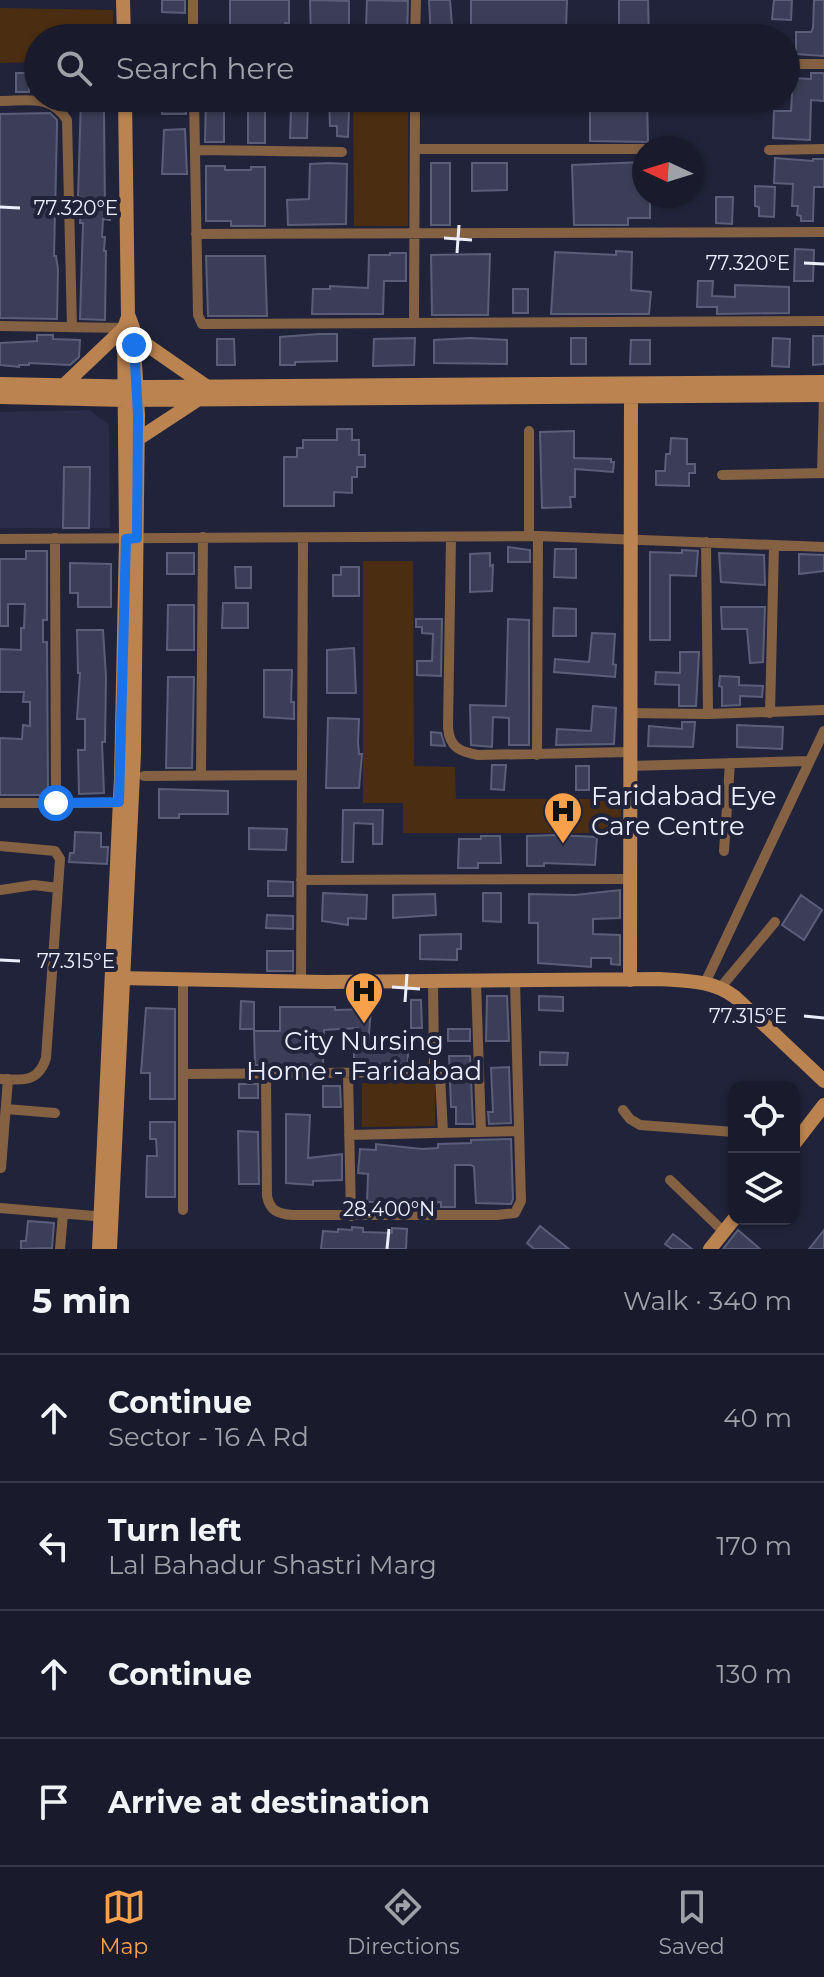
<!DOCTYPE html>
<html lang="en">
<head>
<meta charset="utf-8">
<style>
  body { margin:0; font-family:Montserrat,sans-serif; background:#262738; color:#f1f3f6 }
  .controls { position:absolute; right:24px; bottom:24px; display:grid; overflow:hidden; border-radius:16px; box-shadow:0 2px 6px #0004 }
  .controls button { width:72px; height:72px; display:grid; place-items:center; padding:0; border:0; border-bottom:2px solid #373848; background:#191a2c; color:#f1f3f6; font:40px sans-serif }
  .compass { position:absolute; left:632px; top:136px; width:72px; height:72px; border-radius:50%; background:#191a2c; box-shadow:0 2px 6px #0004; rotate:274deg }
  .stop { position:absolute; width:24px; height:24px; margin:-18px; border:6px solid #1a73e8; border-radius:50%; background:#fff }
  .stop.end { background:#1a73e8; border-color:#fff; box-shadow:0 2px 8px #0008 }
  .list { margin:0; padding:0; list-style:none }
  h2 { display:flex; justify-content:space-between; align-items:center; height:104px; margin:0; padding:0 32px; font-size:34px }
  h2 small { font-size:26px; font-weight:400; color:#9fa1a9 }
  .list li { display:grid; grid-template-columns:52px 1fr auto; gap:24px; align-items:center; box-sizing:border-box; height:128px; padding:0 32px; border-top:2px solid #373848 }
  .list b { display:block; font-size:30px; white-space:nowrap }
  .list p { margin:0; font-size:26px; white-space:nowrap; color:#9fa1a9 }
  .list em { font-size:26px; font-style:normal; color:#9fa1a9 }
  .icon { flex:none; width:44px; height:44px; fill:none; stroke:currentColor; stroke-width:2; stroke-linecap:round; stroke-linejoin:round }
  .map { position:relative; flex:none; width:824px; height:1249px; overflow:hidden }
  .search { position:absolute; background:#191a2c; box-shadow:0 2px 6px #0004; left:24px; right:24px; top:24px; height:88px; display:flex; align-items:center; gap:20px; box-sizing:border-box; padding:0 28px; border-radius:44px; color:#9fa1a9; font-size:30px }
  .sheet { height:616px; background:#191a2c }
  nav { display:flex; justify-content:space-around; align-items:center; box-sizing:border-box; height:112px; border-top:2px solid #373848; background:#191a2c; font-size:22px; color:#9fa1a9 }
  nav a { display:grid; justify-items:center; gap:4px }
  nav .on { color:#f8a14a }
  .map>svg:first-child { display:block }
  .built { fill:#2a2c49 }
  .green { fill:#4b2e11 }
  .building { fill:#3c3e57; stroke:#5b5e79; stroke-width:2 }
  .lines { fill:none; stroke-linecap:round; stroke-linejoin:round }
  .street { stroke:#846143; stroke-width:10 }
  .secondary { stroke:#ba8350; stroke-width:14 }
  .route { stroke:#1a73e8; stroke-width:10 }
  .ticks { fill:none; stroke:#eceefe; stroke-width:3 }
  .labels { text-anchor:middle; stroke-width:8; stroke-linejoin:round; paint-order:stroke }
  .poi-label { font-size:26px; fill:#eceefe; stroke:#21233a; text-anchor:start }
  .ticks-label { font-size:20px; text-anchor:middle; fill:#eceefe; stroke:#21233a; stroke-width:8; stroke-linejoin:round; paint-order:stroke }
</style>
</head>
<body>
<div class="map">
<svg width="824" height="1249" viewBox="0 0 824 1249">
  <rect width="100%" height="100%" fill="#21233a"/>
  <path class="built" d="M90 410 109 425 110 528H0V412Z"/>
  <path class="green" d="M0 8 113 10V38H38V62L0 63Z
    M353 98H408V226H354Z
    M363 561H413L414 766 455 767 456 799H621V833H403V803H363Z
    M435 1082V1126L362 1127V1083Z"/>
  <path class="building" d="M162 0H185V13L162 12Z
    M230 0H289V23H285L284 38H207V26H230Z
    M310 0 349 1V27H366L367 0 408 1 407 38H311Z
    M429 0H450L452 25 471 26V0H567L566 29H569V38H431Z
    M619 0H648L649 38H589V29L619 28Z
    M774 0H792L791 20 772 19Z
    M814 0H824V56L796 54V32H811L813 28Z
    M162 30H180V38H162Z
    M16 73H29V92H16Z
    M811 73H824V101L811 100 810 140 773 138 774 111H791L793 78 811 79Z
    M81 98H108L107 111H104L105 209 111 210 110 220 103 219 102 237H105L104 251H106L105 320 80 319 83 223H80L81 197H78Z
    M162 98H186V114H162Z
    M206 98H308L307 138H290L291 108 265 107V143H248V108H224V142H205Z
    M329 98H347L346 109H349L348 137 337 136V126H330Z
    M453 98H647L648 142 590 141V109L547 105 546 108 453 107Z
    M50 113 57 120V128L54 256H56L58 269 57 319 0 318V114Z
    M185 129 187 174H162L164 130Z
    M775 158 813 161V159H824V187H814L813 221H801V216L797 215 798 206H792L793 184 774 183Z
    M644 162V196H650V218H628V225H574L572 165Z
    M329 163 347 164 346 224 288 225 287 200 309 199 310 164Z
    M431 163H450V225H431Z
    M472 163H507V190L472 191Z
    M206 166H225V170H251V167H265V226H231V221H206Z
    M755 186 775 187 774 217 759 216V207L755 206Z
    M716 197H733L732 224 716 223Z
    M795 249 814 250 813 281H794Z
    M616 251 632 252 631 290 651 292 649 314H551L555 252 616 255Z
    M390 253H406V281H384L383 314H312L313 289H330V286L368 288 369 255H390Z
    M490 254 488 315H432L431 255Z
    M206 256H265L267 316H208Z
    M698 281H713L712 296 735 297V285L789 287V313L717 314V307H697Z
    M513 289H528V313H513Z
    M319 334H337V361L295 362V365H280V337Z
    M37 335H53V339L80 340 79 357 70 365 29 363V365H19V367L0 365V343L37 341Z
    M813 336H824V364L813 365Z
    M415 338 414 365 373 366 374 339Z
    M470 338 507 340V364L434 363V340Z
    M571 338H586V364H571Z
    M773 338 790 339 789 367 772 366Z
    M217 339H234L235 365H217Z
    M631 340H650V364H630Z
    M337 429H352V440H359V455H365V467H357V477H352V493L334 492V506H284V457H297V448H303V440H337Z
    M574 431V458L611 459V462H614L613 472 575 469V497H570L571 507 542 508 540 432Z
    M671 438 687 439V464H695V473H689V486L656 485V471H665L666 454H670Z
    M64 467H90L89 528H63Z
    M508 547 530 550V562H508Z
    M555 549H576V578L554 577Z
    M682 550 698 551 696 576 670 575V640H650V552L682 553Z
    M26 551H47V620H43V642H47L48 795H0V738L22 739 23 725 30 726V702H23L24 692H0V649L21 650V628H24L25 604H8V626H0V559H26Z
    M167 553H194V574H167Z
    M490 553V566L493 565 492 591 470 592V554Z
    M719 553 764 555 765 585 721 582Z
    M799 554 824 555V571L799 574Z
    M70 563 111 564V607H78V593H70Z
    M235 567H251V588H236Z
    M341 567H359V596H333V575H341Z
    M223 603H248V628H222Z
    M168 605H194V650H167Z
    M721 607H765L763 662 750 663 747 629H722Z
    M554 608 576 609V636H553Z
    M416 619H442L441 676 417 675V661H432L433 634 422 633V627H416Z
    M508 619 529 620V745H509V718L493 717 492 747 471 745 470 705 506 706Z
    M77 630H103L106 677 105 742H102L104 793 79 794 78 750H85V719H77L80 673H78Z
    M592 633 615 634 613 664 616 665 615 677 554 672 555 659 589 662Z
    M354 648 356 693H327V650Z
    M680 652H699L696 706H679V685L655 684 656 672 680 673Z
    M264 670H292L291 702H294V719L264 717Z
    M720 676 739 677V685L763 686 762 697 740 696V705L722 706V687L719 686Z
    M168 677H194L192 768H166Z
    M593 706 616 708 614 744 556 745 557 729 591 731Z
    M328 718 359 719 358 742 359 754H362L359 788H326Z
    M682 722H695L693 747 648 746 649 726 682 729Z
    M737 725 783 727 782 749 737 747Z
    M431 732 441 733 445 746 431 745Z
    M492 765H506L504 790 491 789Z
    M576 766H589V790H576Z
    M159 789 228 791V814H179V818H159Z
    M343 810H383L382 844H373V824L354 823 353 862H342Z
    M249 828 287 829 286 850 249 849Z
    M75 832 101 833V847H108L107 864 69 862 70 853H74Z
    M556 835 597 837 595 865 544 863V866H527V836Z
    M481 836H500L501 863H478V868H458L459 839H481Z
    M268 881 293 882V896H268Z
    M620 890V918L593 919V934L620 935V965L611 964V958H591V967L538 963V923H529V894L575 895Z
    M323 893 367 895 366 919 348 918V925L322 921Z
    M483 893H501V922L483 921Z
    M435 894 436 915 393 918V895Z
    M801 895 822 910 804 940 782 925Z
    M267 915 293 916V929L266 928Z
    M461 934V949H457V960L420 959V935Z
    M267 951H293V971H267Z
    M487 996H507L509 1041H486Z
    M539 996 563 997V1011L539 1010Z
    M411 1000H421L422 1028H411Z
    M241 1001 254 1002V1029H240Z
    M280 1007H335V1010L371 1009 368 1045 408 1046V1064L354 1065V1045H356L358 1028 324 1030 323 1065H255L254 1031H280Z
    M146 1008 175 1009V1099H150V1073H141Z
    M448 1029H470V1041H448Z
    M540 1052 568 1053 567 1065H540Z
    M449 1056H470L473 1124H456V1107H451Z
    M509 1067 511 1123 489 1124 488 1112H493L491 1068Z
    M239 1084H258V1098H239Z
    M323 1086H340L341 1107H323Z
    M286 1114 310 1115 308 1158 342 1154V1180L313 1181V1185L286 1183Z
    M150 1122H175V1197H146L147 1156H157L156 1139H150Z
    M238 1131 258 1132 259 1184H239Z
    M511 1139 513 1199 511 1204 476 1203 474 1167 471 1165H455V1207H441V1202L424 1203V1207H396L382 1205V1202H367L368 1174 358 1173 360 1149 376 1150V1144L422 1149 438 1148V1144L471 1143V1140Z
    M28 1221 54 1223 52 1248 21 1249V1241H26Z
    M540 1226 569 1249H534L527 1243Z
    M352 1227 363 1228V1232L392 1233V1228L407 1229 406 1249H321L323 1231 338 1232V1229L352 1230Z
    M738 1230 760 1249H723Z
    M824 1230V1249H809Z
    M673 1234 692 1249H672L665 1244Z"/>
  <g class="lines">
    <path class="street" d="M193 38V0
      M415 38 416 0
      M786 64H824
      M194 98 198 315 202 324 824 321
      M0 101C27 101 51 94 67 120L72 327
      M415 149H644
      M195 150 342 152
      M769 150 824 149
      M196 234 824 232
      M414 322 415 98
      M0 326 126 328
      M822 473 824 396
      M722 475 824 473
      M529 536V431
      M55 538 56 803
      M451 538 448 727C449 747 460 752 478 755L629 752
      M0 539 538 536 824 547
      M706 542 708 714
      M629 713 708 714 824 710
      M770 713 774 545
      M537 755 538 536
      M629 766 809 761
      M201 774 203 537
      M144 776 300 775
      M0 803H126
      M0 846 55 851 60 859 46 1058C38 1083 23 1080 0 1079
      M724 851 730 763
      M301 880 630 879
      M0 890 34 885 58 888
      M301 982 303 538
      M476 982 481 1131
      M705 983 824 731
      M721 987 775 922
      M434 1063 440 1076 443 1132
      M183 1074 428 1072 434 1063 433 981
      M266 1074 267 1196C270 1211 278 1214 293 1215H497L515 1213 521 1201 515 981
      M348 1074 351 1216
      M6 1109 55 1113
      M623 1110 630 1119 640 1125 734 1132
      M349 1135 519 1131
      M1 1168 8 1079
      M670 1180 724 1232
      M0 1208 106 1217
      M183 1210V978
      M60 1249 63 1214"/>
    <path class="secondary" d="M123 0 124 38
      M134 336 206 386
      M0 384 149 387 824 382
      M64 385 124 328
      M0 397 125 400 824 395
      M138 439 199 399
      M118 978 325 982 660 979C686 981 713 980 735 997L824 1081
      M630 980 631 388
      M794 1144 824 1105
      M99 1249 121 778 126 539 124 328 128 317 125 98
      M110 1249 134 754 138 415 133 328 129 317
      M710 1249 734 1219"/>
  </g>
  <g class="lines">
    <path class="route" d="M56 803 119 802 126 539 137 538 138 415 134 345"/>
  </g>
  <path class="ticks" d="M0 207 20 208M444 238 472 240M457 253 459 225M804 263 824 264M0 960 20 961M392 987 420 989M405 1002 407 974M804 1016 824 1018M387 1249 389 1229"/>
  <defs>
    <symbol id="hospital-pin" viewBox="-11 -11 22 30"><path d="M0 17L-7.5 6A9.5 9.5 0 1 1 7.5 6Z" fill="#f8a14a" stroke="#21233a"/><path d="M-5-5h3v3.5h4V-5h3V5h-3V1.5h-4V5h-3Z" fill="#111"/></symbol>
  </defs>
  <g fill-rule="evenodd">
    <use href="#hospital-pin" x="541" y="789" width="44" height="60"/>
    <use href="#hospital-pin" x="342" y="969" width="44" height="60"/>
  </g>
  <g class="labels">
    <g class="poi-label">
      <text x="591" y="805">Faridabad Eye<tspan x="591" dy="30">Care Centre</tspan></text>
      <text x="364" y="1050" text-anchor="middle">City Nursing<tspan x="364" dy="30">Home - Faridabad</tspan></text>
    </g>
  </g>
  <g class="ticks-label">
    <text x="76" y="215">77.320°E</text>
    <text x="748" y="270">77.320°E</text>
    <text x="76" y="968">77.315°E</text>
    <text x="748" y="1023">77.315°E</text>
    <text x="389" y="1216">28.400°N</text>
  </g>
</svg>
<div class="controls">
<button><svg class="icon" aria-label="locate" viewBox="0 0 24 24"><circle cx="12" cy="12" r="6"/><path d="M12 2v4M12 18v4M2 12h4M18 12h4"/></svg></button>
<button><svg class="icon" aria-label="layers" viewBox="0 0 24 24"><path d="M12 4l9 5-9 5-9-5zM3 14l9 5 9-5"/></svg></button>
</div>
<svg class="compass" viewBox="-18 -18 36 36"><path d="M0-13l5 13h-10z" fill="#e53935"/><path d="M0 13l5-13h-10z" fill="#9fa1a9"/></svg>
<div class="stop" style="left:56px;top:803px"></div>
<div class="stop end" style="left:134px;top:345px"></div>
<div class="search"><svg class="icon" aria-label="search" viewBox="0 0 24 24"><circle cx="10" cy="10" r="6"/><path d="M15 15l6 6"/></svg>Search here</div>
</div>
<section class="sheet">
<h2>5 min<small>Walk · 340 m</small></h2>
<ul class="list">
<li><svg class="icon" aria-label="ahead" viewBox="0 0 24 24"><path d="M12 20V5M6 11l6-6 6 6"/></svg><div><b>Continue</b><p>Sector - 16 A Rd</p></div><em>40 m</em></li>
<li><svg class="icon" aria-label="left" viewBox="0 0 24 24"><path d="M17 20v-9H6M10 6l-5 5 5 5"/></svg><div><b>Turn left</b><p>Lal Bahadur Shastri Marg</p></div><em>170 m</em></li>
<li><svg class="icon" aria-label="ahead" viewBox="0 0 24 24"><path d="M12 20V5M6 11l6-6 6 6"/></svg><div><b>Continue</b></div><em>130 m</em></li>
<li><svg class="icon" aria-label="arrive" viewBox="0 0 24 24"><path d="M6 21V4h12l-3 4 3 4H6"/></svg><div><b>Arrive at destination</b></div></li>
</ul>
</section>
<nav>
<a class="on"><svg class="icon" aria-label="map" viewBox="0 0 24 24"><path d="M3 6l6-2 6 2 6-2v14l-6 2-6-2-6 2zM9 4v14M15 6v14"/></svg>Map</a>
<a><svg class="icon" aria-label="directions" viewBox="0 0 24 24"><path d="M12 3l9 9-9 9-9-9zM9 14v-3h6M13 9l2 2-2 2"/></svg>Directions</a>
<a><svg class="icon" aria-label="saved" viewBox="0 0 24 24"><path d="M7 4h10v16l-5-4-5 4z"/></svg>Saved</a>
</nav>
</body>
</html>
